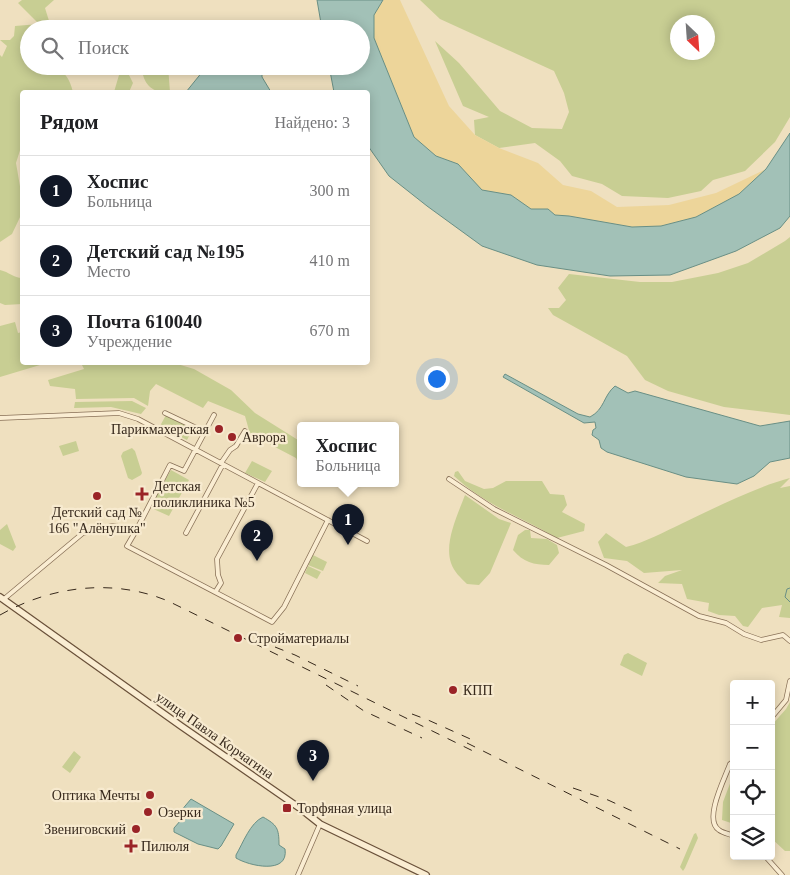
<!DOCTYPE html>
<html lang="ru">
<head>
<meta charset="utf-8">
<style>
  body { margin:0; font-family:"Times New Roman",serif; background:#f6f6f6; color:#202124 }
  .controls { position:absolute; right:15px; bottom:15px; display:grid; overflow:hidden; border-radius:5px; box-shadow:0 2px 12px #0003 }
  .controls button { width:45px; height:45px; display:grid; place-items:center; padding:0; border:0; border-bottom:1px solid #e0e0e0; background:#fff; color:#202124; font:25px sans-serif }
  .compass { position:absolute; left:670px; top:15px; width:45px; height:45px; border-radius:50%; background:#fff; box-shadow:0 2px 12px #0003; rotate:155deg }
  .you { position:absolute; left:436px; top:378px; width:18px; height:18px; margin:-12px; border:4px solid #fff; border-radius:50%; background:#1a73e8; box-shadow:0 0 0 8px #1a73e833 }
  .badge { display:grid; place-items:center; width:32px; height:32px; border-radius:50%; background:#111827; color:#fff; font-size:16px; font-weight:700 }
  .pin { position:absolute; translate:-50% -41px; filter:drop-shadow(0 1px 2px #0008) }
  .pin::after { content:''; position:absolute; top:26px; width:18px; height:15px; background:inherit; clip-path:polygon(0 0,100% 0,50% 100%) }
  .popup { position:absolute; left:297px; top:422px; width:102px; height:65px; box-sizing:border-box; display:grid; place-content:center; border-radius:5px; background:#fff; filter:drop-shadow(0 1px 4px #0005); font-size:16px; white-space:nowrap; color:#757577 }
  .popup b { font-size:19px; color:#202124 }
  .popup::after { content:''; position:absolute; left:50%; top:100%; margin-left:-10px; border:10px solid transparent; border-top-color:#fff }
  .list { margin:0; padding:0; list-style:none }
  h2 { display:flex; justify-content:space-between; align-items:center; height:65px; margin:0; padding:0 20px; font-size:21px }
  h2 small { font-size:16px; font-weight:400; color:#757577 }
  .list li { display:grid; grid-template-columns:32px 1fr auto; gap:15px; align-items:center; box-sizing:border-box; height:70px; padding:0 20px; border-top:1px solid #e0e0e0 }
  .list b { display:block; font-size:19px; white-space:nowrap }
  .list p { margin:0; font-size:16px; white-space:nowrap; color:#757577 }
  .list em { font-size:16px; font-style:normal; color:#757577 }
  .icon { flex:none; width:28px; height:28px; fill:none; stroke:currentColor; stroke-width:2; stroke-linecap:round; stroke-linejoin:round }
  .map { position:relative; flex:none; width:790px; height:875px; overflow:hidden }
  .search { position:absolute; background:#fff; box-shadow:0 2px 12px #0003; left:20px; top:20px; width:350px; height:55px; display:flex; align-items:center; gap:12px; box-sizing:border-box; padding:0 18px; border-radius:28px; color:#757577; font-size:19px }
  .panel { position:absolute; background:#fff; box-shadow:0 2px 12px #0003; left:20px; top:90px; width:350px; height:275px; border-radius:5px }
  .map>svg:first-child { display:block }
  .green { fill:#c8ce93; fill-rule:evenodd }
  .sand { fill:#edd59a }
  .water { fill:#a2c1b7; stroke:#698f85 }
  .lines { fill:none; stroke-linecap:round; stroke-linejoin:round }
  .stream { stroke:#698f85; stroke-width:1 }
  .street-casing { stroke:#887057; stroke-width:5.5 }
  .secondary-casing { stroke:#6a513a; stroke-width:8 }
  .street { stroke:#faedd2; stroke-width:4 }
  .secondary { stroke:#faedd2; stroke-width:5.5 }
  .rail { stroke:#37291c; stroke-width:1; stroke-dasharray:9 9; stroke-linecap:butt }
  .poi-dot { fill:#9a2427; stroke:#f7eacf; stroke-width:2 }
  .labels { text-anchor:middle; stroke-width:4.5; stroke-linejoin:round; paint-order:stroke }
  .poi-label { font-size:14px; fill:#37291c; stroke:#f7eacf; text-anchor:start }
  .street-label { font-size:14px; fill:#37291c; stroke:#f7eacf }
</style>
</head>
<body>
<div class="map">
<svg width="790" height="875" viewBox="0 0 790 875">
  <rect width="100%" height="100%" fill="#efe0bf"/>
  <path class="green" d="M22 0H54L45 8 50 24V29H29V66C53 66 67 66 73 92H22V144L16 163 22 198V213L12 234 0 242V55L2 57 7 46 0 40H10L14 36 15 26 39 24 18 3Z
    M420 0H790V117L775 142 745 171 713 180 701 191 668 198 622 196 602 184 572 176 560 161 535 143 499 148 475 135 474 120 489 117 463 106 435 41 459 63 500 111 532 128 562 129 569 112 564 93 554 71 440 19ZM678 22H708V52H678Z
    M141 66H168L170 92C151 93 144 85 141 66Z
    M127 71 133 83 129 92H114L119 75Z
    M790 237V415L724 407 668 391 645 380 627 356 553 315 548 308H559L566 300 558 288 569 274 640 282H672L718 273 748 263 785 241Z
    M0 270C9 272 14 278 22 278V304L5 305 0 303Z
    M15 322 18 333 22 332V362L39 363 40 365 0 377V326Z
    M81 363H174L194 369 231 390 255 413 298 440 300 443V468L296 458 250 434 245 416 208 401 203 408 156 384 150 391 148 406 134 398 76 399 75 389 50 386 48 380 84 369Z
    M132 401 146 408 141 414 111 407 74 408 75 402Z
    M166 415 193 428 187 440 160 426Z
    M76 441 79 451 63 456 59 446Z
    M132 448 135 451 142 473 141 475 132 480 128 478 121 456 123 452Z
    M252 461 272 471 265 482 245 473Z
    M171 470 189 480 169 516 149 507Z
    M458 471 465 481 484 489 493 488 506 481H542L550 494 564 495 567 505 562 512 585 524 584 531 557 538C522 518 484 504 454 476L455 472Z
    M790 478 780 488 790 486V618L779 617 782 605 762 608 748 627 743 626 735 616 719 615 708 611 709 603 687 599 682 584 658 583 665 576 682 570 644 573 627 561 604 558 598 542 606 533 626 547C646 542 664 532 683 523 717 507 753 488 790 478Z
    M465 495 499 519 511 523 490 573 479 585 467 584C461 578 454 572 451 563 444 542 458 514 465 495Z
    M7 524 16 547 13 551 0 544V530Z
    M525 530H530L531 538 547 539 557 545 559 553 549 565C534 565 523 562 513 550L518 535Z
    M313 555 327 562 323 571 308 565Z
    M308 566 321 572 317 579 305 573Z
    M628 653 647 663 642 676 620 665 624 655Z
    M790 702V851H785L771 838V726L786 709Z
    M74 751 81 757 70 773 62 767Z
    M734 773V824L722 820 723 802Z
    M696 833 698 838 685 868 683 871 680 867 694 834Z"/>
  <path class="sand" d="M383 0H400L449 106 475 135 499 148 538 163 563 185 591 191 617 207 669 205 716 193 766 169 739 194 696 217 661 226 632 227 569 216 555 215 548 209H531L511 195 482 190 458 164 436 156 414 137 374 38V15Z"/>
  <path class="water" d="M317 0H383L374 15V38L414 137 436 156 458 164 482 190 511 195 531 209H548L555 215 569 216 632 227 661 226 696 217 739 194 766 169 790 133V216L780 228 736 251 670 275 610 276 537 265 482 246 427 206 389 176 368 146V92H334L329 66H361V29H322Z
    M207 66H262V77L271 92H186Z
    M505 374 578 414 590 417C605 409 603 396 615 386L628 393 635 391 760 426 790 421V458L770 462 754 476 737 484 686 477 607 452 601 448 599 440 592 435 593 430 596 428 595 422 584 423 503 377Z
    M191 799 234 824 221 846 218 849 198 844 174 832V828L181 820 180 812Z
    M263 817C277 825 279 828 279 845L285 849C289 875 249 866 236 858V855C243 843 250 823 263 817Z"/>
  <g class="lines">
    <path class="stream" d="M790 588 787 589 785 597 790 602"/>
    <defs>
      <path id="street" d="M165 413 205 432
        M0 418 119 413 138 419 367 541
        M221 463 230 450 236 446 245 431
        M449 479 494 509 606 565 699 616 726 623 744 634 761 640 783 635 790 641
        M137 529 170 465 184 471 214 415
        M186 533 223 464
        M216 591 221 583 218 575 217 559 258 483
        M4 599 83 533 112 526 137 529 127 546 272 622 284 607 328 520
        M771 718 786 700 790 681
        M734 761 730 764C725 778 703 820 719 830 723 833 729 834 734 836
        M765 856 782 875
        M298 875 320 824"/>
      <path id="secondary" d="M0 597 181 726 301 809 320 824 426 875"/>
    </defs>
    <use href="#street" class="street-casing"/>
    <use href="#secondary" class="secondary-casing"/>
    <use href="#street" class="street"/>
    <use href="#secondary" class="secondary"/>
    <path class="rail" d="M0 615C51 586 113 578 168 601L473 751
      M275 647 295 655 358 686
      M326 685 364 711 422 738
      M412 714 428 720 477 742
      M467 743 680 849
      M573 788 608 800 632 811"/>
  </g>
  <g class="poi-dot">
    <circle cx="219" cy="429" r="5"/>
    <circle cx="232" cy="437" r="5"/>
    <path d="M139.5 486.5h5v5h5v5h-5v5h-5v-5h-5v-5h5z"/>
    <circle cx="97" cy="496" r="5"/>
    <circle cx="238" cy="638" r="5"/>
    <circle cx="453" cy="690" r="5"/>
    <circle cx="150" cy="795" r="5"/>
    <rect x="282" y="803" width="10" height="10" rx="2.5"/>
    <circle cx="148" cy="812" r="5"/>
    <circle cx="136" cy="829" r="5"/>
    <path d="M128.5 838.5h5v5h5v5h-5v5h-5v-5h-5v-5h5z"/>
  </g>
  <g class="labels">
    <g class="poi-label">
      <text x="209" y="434" text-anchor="end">Парикмахерская</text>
      <text x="242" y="442">Аврора</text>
      <text x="153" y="491">Детская<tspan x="153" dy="16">поликлиника №5</tspan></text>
      <text x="97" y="517" text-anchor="middle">Детский сад №<tspan x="97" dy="16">166 "Алёнушка"</tspan></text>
      <text x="248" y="643">Стройматериалы</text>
      <text x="463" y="695">КПП</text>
      <text x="140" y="800" text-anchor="end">Оптика Мечты</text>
      <text x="297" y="813">Торфяная улица</text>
      <text x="158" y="817">Озерки</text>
      <text x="126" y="834" text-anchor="end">Звениговский</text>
      <text x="141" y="851">Пилюля</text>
    </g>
    <g class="street-label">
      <text transform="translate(215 735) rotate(35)" y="5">улица Павла Корчагина</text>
    </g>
  </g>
</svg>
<div class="controls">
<button>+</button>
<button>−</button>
<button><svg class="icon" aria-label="locate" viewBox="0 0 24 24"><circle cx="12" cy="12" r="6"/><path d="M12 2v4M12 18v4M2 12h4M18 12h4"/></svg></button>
<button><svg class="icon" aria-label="layers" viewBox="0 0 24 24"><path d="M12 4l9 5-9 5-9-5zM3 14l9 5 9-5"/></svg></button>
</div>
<svg class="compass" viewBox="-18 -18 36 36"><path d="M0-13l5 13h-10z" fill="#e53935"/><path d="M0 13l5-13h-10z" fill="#757577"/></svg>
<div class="you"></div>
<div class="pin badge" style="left:348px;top:545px">1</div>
<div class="popup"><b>Хоспис</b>Больница</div>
<div class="pin badge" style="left:257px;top:561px">2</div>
<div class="pin badge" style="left:313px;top:781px">3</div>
<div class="search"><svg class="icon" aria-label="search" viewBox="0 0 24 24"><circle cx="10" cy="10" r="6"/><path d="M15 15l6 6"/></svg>Поиск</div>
<section class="panel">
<h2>Рядом<small>Найдено: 3</small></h2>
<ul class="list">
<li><span class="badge">1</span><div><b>Хоспис</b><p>Больница</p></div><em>300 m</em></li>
<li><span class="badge">2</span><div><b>Детский сад №195</b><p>Место</p></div><em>410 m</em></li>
<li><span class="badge">3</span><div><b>Почта 610040</b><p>Учреждение</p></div><em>670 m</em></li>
</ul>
</section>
</div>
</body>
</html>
